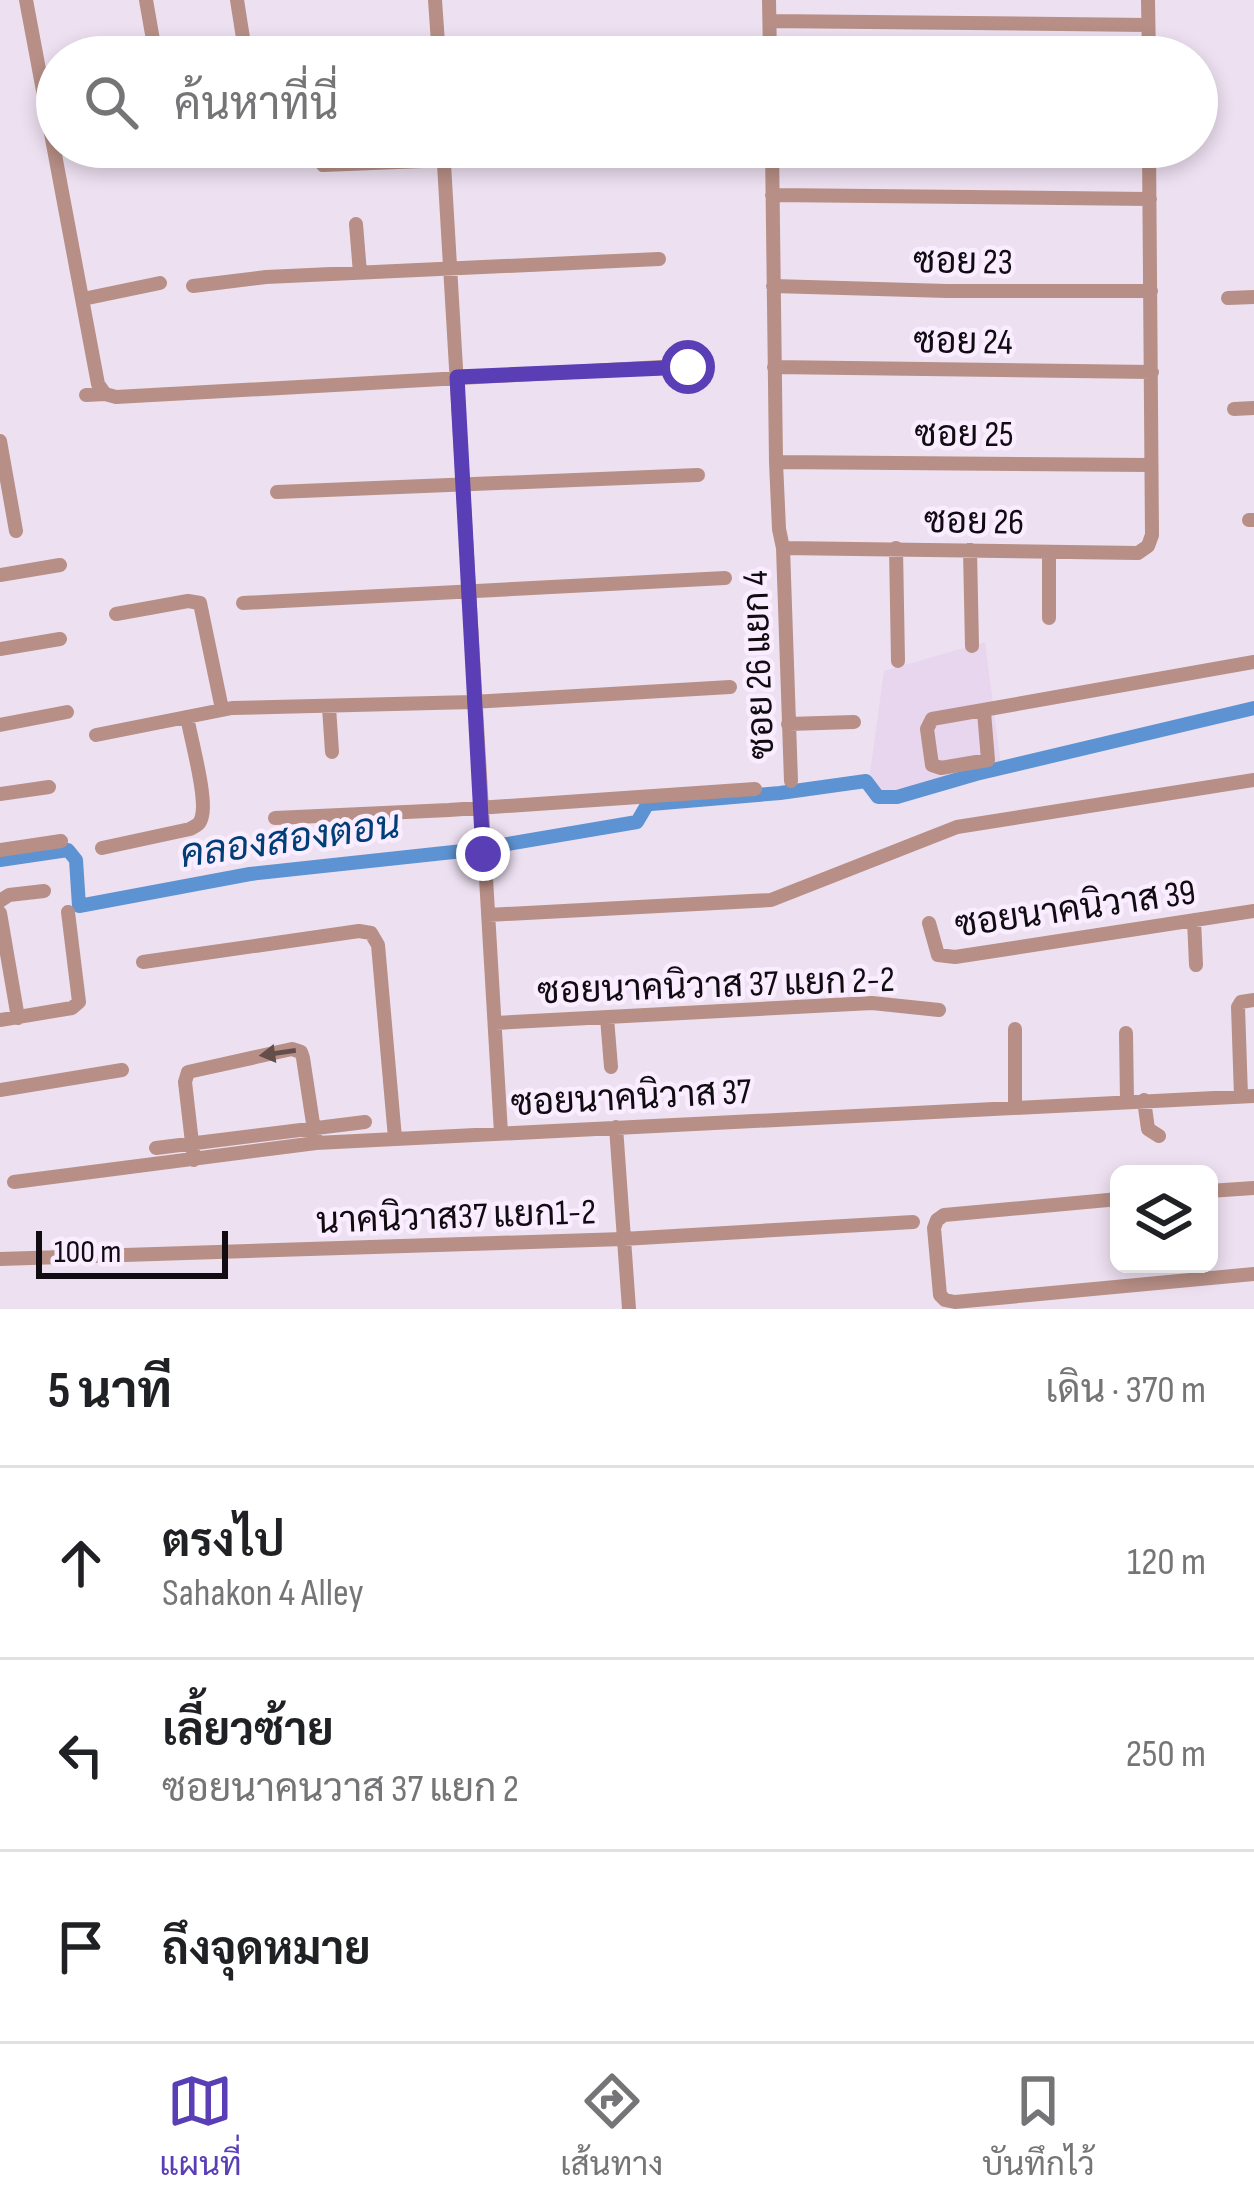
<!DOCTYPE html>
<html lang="th">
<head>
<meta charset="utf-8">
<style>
  body { margin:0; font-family:"Sofia Sans Condensed",Sarabun,sans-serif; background:#f2f2f2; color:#202124 }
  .controls { position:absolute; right:36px; bottom:36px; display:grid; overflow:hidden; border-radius:18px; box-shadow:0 6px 18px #0003 }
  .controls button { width:108px; height:108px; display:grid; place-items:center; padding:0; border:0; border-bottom:3px solid #e0e0e0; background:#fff; color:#202124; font:60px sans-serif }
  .scale { position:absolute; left:36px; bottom:30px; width:192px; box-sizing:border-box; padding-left:12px; border:6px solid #100c12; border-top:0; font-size:33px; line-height:42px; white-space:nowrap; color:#100c12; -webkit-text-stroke:9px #faedff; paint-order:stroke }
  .stop { position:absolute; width:36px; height:36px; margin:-27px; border:9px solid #593eb6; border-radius:50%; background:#fff }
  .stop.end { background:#593eb6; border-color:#fff; box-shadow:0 3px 12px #0008 }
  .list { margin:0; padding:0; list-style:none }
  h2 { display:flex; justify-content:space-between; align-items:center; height:156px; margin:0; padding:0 48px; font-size:51px }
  h2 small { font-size:39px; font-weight:400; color:#757577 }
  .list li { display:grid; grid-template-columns:78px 1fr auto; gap:36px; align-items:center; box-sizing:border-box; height:192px; padding:0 48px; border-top:3px solid #e0e0e0 }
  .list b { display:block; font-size:45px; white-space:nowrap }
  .list p { margin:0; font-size:39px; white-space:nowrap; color:#757577 }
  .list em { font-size:39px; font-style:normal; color:#757577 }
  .icon { flex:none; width:66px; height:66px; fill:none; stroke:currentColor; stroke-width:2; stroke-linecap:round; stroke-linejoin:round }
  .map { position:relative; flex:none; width:1254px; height:1309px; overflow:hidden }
  .search { position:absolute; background:#fff; box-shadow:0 6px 18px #0003; left:36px; right:36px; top:36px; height:132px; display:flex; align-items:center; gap:30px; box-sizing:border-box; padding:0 42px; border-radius:66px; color:#757577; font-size:45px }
  .sheet { height:732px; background:#fff }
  nav { display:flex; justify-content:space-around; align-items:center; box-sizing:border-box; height:168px; border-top:3px solid #e0e0e0; background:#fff; font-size:33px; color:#757577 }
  nav a { display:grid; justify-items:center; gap:6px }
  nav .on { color:#593eb6 }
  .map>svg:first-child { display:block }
  .built { fill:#e7d6ee }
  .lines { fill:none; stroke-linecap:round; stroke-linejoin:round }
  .canal { stroke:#5d93d2; stroke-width:14 }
  .minor { stroke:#b78f86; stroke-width:14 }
  .oneway { fill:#644e4c }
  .route { stroke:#593eb6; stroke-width:15 }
  .labels { text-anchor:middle; stroke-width:9; stroke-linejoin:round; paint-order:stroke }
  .street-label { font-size:36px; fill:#100c12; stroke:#faedff }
  .water-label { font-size:39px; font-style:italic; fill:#003e78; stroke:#faedff }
</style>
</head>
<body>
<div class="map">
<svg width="1254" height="1309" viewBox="0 0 1254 1309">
  <rect width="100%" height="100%" fill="#ede0f1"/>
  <path class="built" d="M985 642 1001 765 907 791 885 794 878 789 870 773 884 671Z"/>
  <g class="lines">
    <path class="canal" d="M0 860 68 850 76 860 79 906 250 874 472 850 637 822 647 805 651 804 780 793 866 781 878 797H897L976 774 1254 708"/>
    <path class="minor" d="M26 0 98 384 105 394 116 397 680 366 688 367 700 376
      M146 0 156 57
      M237 0 246 57
      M435 0 439 57
      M769 0 770 57
      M1148 0 1149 57
      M770 21 1148 25
      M370 57 676 44
      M443 147 501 1133
      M772 147 776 462 779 529 783 548 791 781
      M323 165 669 151
      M772 195 1150 199
      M356 224 360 273
      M193 286 266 277 659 259
      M773 286 947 291H1151
      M1228 298 1254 297
      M83 299 160 283
      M774 367 1152 372
      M86 395 105 394
      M1234 409 1254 408
      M0 441 16 531
      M776 462 1151 465
      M277 492 698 475
      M1249 520H1254
      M783 548 1138 553 1148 546 1152 535 1149 147
      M896 548 898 661
      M970 550 972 646
      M1049 552V618
      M0 575 60 565
      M243 603 725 578
      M116 614 188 601 200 603 222 709
      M0 649 60 639
      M329 707 332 752
      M984 712 988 760 941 768 932 765 927 729 932 719 1254 662
      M788 724 854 722
      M0 725 67 712
      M96 735 232 708 473 702 730 687
      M0 794 49 787
      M275 818 449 810 755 789
      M102 848 190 829C197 825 200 825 202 816 207 797 191 739 187 717
      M0 850 61 841
      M0 901 9 895 44 891
      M0 913 18 1018
      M488 915 771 900 957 827 1254 780
      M1194 920 1196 965
      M929 923 938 955 955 957 1254 911
      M143 962 359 931 371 933 378 945 395 1138
      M607 1018 611 1067
      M0 1020 72 1008 79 1002 68 912
      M495 1023 872 1003 939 1010
      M1126 1033 1127 1101
      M0 1090 122 1070
      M1241 1096 1238 1007 1241 1002 1254 1000
      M1144 1100 1148 1129 1159 1136
      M1015 1106V1029
      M616 1127 629 1309
      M156 1148 365 1122
      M194 1160 185 1082 188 1072 292 1049 301 1052 303 1058 316 1143
      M14 1182 316 1143 1254 1096
      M1209 1191 1254 1188
      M1119 1199 944 1215 937 1220 934 1228 940 1295 945 1300 955 1302 1254 1274
      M0 1259 623 1239 913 1222"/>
  </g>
  <defs><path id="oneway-solid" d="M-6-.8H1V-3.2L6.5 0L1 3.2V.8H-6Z" transform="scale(3)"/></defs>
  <use class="oneway" href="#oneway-solid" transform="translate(278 1053) rotate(172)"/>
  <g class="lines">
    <path class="route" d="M483 854 457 377 688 367"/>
  </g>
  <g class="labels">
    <g class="street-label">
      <text transform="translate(963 260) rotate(1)" y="13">ซอย 23</text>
      <text transform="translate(963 340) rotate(1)" y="13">ซอย 24</text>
      <text x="964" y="446">ซอย 25</text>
      <text transform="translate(974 520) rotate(1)" y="13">ซอย 26</text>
      <text transform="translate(757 665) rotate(-92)" y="13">ซอย 26 แยก 4</text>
      <text transform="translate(1075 907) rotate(-8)" y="13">ซอยนาคนิวาส 39</text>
      <text transform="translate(716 984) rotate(-2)" y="13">ซอยนาคนิวาส 37 แยก 2-2</text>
      <text transform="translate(631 1096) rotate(-3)" y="13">ซอยนาคนิวาส 37</text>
      <text transform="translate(456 1215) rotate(-2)" y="13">นาคนิวาส37 แยก1-2</text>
    </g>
    <g class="water-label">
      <text transform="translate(290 838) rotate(-8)" y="14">คลองสองตอน</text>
    </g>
  </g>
</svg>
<div class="controls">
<button><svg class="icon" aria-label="layers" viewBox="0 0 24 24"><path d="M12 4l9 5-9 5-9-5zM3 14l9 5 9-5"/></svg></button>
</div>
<div class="scale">100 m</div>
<div class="stop" style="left:688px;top:367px"></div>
<div class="stop end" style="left:483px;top:854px"></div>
<div class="search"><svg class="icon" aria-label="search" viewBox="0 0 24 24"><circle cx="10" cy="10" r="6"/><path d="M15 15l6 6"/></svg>ค้นหาที่นี่</div>
</div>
<section class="sheet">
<h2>5 นาที<small>เดิน · 370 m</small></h2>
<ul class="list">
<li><svg class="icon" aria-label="ahead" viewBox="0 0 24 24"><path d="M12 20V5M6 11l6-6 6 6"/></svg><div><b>ตรงไป</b><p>Sahakon 4 Alley</p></div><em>120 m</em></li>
<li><svg class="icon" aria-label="left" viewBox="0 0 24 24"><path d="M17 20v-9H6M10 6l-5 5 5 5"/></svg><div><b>เลี้ยวซ้าย</b><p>ซอยนาคนวาส 37 แยก 2</p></div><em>250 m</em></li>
<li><svg class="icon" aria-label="arrive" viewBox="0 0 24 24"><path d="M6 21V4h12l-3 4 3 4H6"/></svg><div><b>ถึงจุดหมาย</b></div></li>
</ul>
</section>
<nav>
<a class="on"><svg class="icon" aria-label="map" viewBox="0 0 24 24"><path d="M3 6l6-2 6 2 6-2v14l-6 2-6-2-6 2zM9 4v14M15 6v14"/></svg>แผนที่</a>
<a><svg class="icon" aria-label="directions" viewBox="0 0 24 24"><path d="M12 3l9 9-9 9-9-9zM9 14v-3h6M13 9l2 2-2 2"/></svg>เส้นทาง</a>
<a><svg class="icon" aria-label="saved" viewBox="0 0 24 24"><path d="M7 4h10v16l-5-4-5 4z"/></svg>บันทึกไว้</a>
</nav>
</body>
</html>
